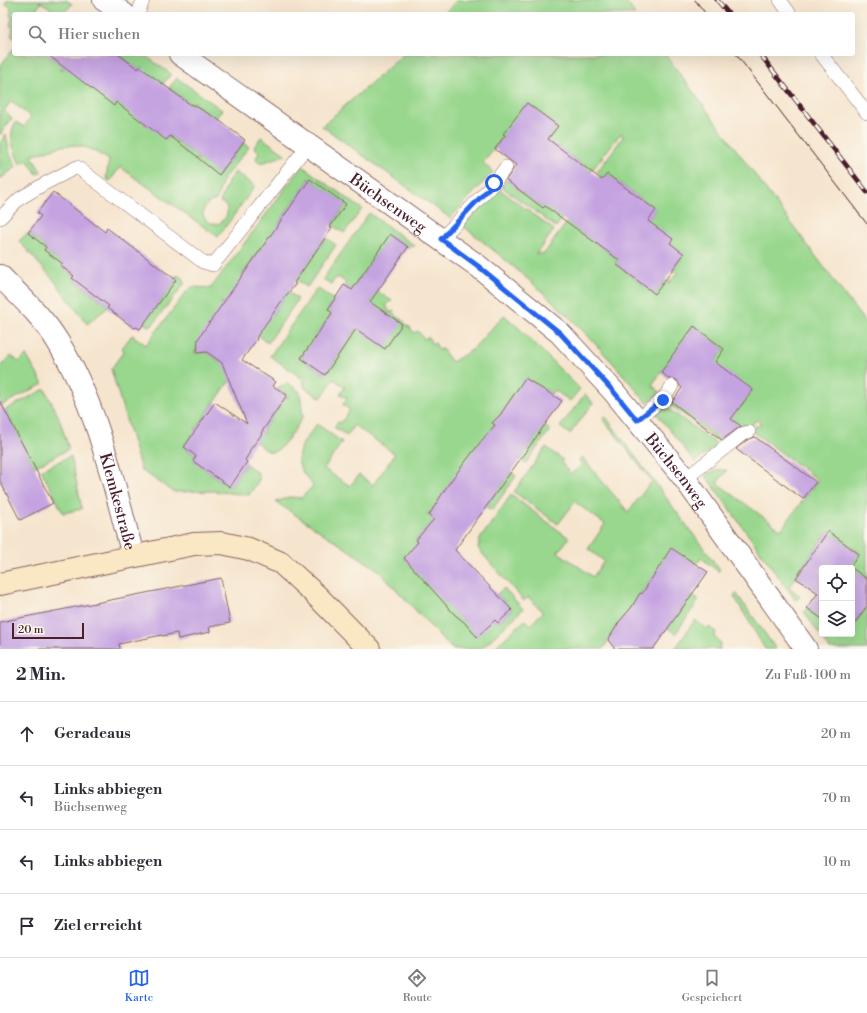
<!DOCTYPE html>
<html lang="de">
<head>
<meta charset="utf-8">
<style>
  body { margin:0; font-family:"Libre Bodoni",serif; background:#f2f2f3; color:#2b2b33 }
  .controls { position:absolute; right:12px; bottom:12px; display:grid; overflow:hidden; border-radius:4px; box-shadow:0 4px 16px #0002 }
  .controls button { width:36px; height:36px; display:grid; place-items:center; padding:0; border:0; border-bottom:1px solid #e1e1e2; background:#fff; color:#2b2b33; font:20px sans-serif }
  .scale { position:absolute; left:12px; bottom:10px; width:72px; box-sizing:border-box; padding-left:4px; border:2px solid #4a1f2b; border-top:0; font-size:11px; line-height:14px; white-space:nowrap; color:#4a1f2b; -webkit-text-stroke:3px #fbf7ec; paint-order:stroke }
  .stop { position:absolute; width:12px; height:12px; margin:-9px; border:3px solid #2563eb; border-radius:50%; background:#fff }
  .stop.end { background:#2563eb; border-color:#fff; box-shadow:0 1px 4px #0008 }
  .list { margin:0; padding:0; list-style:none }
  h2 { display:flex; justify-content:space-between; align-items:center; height:52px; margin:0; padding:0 16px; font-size:17px }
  h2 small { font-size:13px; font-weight:400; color:#7c7c81 }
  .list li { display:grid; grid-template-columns:26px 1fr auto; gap:12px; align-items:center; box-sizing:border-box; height:64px; padding:0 16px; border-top:1px solid #e1e1e2 }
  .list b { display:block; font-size:15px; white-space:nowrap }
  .list p { margin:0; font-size:13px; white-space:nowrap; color:#7c7c81 }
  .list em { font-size:13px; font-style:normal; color:#7c7c81 }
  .icon { flex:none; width:22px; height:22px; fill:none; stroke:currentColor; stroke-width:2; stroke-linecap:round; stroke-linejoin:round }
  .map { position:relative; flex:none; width:867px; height:649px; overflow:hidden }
  .search { position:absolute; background:#fff; box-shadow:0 4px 16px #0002; left:12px; right:12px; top:12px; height:44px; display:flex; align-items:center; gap:10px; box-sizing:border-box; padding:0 14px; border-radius:4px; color:#7c7c81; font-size:15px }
  .sheet { height:308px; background:#fff }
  nav { display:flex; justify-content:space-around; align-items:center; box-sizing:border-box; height:56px; border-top:1px solid #e1e1e2; background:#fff; font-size:11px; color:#7c7c81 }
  nav a { display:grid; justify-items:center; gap:2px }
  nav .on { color:#2563eb }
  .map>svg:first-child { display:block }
  .green { fill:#98d78d; stroke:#717b5c; fill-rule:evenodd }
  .building { fill:#c5a3e1 }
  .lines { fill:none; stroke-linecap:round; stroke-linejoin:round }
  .lane-casing { stroke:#866464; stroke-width:14 }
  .street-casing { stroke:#866464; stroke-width:24 }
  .secondary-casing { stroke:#866464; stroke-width:24 }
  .lane { stroke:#fff; stroke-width:13 }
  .street { stroke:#fff; stroke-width:22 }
  .secondary { stroke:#fae7c3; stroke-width:22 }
  .tram { stroke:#4a1f2b; stroke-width:1 }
  .rail-casing { stroke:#4a1f2b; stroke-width:4.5 }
  .rail { stroke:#fbf7ec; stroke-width:3; stroke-dasharray:9; stroke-linecap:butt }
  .route { stroke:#2563eb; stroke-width:5 }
  .labels { text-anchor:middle; stroke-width:3; stroke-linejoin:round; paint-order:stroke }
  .street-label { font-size:16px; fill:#4a1f2b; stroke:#fbf7ec }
</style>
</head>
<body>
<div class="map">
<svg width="867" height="649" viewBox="0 0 867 649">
  <rect width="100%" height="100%" fill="#fbf7ec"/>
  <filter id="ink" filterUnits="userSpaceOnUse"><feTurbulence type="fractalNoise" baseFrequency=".025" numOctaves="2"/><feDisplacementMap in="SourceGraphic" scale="8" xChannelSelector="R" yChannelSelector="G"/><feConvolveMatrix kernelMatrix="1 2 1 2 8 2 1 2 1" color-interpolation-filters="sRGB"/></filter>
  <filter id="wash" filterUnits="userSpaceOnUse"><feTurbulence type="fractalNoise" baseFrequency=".012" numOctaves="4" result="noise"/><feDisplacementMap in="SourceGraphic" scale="16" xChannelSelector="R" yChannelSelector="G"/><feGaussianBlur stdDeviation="0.9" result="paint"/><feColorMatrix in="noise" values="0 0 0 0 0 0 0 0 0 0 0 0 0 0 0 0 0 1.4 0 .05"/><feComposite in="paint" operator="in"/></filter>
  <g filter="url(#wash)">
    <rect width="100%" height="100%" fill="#f6e5ce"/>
    <path class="green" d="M7 0H66L72 4 63 14H58L40 1 39 2 41 3 33 14H14V39L11 36 13 27 10 26 12 17 10 16 11 7 5 4Z
      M457 0H625L635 14H444Z
      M14 48V54H47L63 66 60 70 61 71 65 66 93 87 91 89 93 90 95 88 114 105 117 100 146 122 144 124 146 126 148 123 167 137 165 139 166 140 170 136 198 157 197 159 198 160 200 159 219 172 217 174 219 175 243 143 249 147 224 178 216 200C197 204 200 225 218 224 228 219 232 207 220 202L229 180 235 172 255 186 218 237 120 167 110 181 106 178 109 160C77 139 66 143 32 156L41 172 37 174 27 160 20 164C14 151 7 135 16 122L24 127 31 117 11 101 4 111 12 118 0 135V66Z
      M118 54H143L171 74 162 85 141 69 142 67H141L138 69Z
      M404 54H665L867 325V579L852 568H849L859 553 828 531 789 587 800 596 796 601 705 475 718 470H727L717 483 781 530 818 480 752 431 756 425 758 427 761 423 756 420 749 429 743 424 720 442 669 404 672 402 710 430 738 410 753 390 712 366 724 349 694 326 652 385 660 392 647 403C632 385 617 367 601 350 559 304 512 264 463 226L499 189 554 230 536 254H544L601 175 597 172 623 137 621 133 589 174 592 178 556 227 502 187 506 180 543 208 563 182 586 168 558 146 555 150 545 143 557 126 527 103 504 134 505 135 483 163 493 172 450 218 322 126ZM607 174 656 210 645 225 684 254 673 269 677 273 669 283 665 280 655 294 616 264 619 260 570 224Z
      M177 78 222 110 216 118 214 119 194 104 195 102 194 101 191 105 169 88Z
      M6 134 9 151 16 167 0 179V143Z
      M261 137 286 155 261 163 256 159 259 152 254 147Z
      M302 166 362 209 344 233 332 225 346 204 308 178 309 180 281 220 265 249 261 247V248L242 275 245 278 227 304 222 302 221 303 223 304 197 350 195 351V353L207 352 235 373 215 402H213V404L197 428 196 427 195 429 196 430 184 447 196 456 193 461 230 487 246 464 259 474V480L249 495 212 491 174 492 141 470 111 369 124 351 122 348 132 335 146 345 187 291 192 287 211 288Z
      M369 213 415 246 408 247 390 235 352 290 344 285 346 282 337 277 331 284 323 279Z
      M28 233 46 247 44 250 63 264 61 266 74 276 72 278 109 306 107 308 87 324 57 284 19 241Z
      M326 238 336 245 307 287 294 278 310 260Z
      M175 276H179L184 279V284L153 324 152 326H148L144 323 177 279 174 278Z
      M317 288 334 300 328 309 332 313 301 358 325 375 356 329 370 302 377 291 392 301 386 305 390 313 393 311 399 319 401 318 408 327 409 326 414 333 418 331 424 339 428 337 432 344 435 343 439 350 442 349 452 362 472 350 504 315 521 330 580 389 570 401 554 390 551 394 547 390 545 391 526 378 510 400 496 423H493L495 425 479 446 478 445 476 446 478 448C460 469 445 490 430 514L428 513 427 514 435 519 416 540 418 542 407 557 406 556 404 558 444 601 495 620 498 623 512 610 497 594 504 588 523 609 481 649H452L377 569 276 502 290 497 301 498 313 486C309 480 301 472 299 464 295 450 309 435 317 424L342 442 324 469 350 486 359 475 373 485 395 454 354 425 347 436 334 427 338 422 341 423 350 410 343 405 347 398 340 394 345 387 334 379 321 398 305 388 303 379 270 356Z
      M288 292 298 299 268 343 255 333 272 315Z
      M26 355 43 384 2 405 0 400V367L11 356 19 362Z
      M288 383 300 392 303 417C297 425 282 453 271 452 266 451 260 445 255 441L261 432 263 433 265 432 263 430 286 397 288 398 289 397 277 388Z
      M45 389 59 418 69 449 34 467 5 410Z
      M585 394 593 403 570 434 560 427Z
      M666 407 718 445 695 462 657 414Z
      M605 416 720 570 718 571 701 558 696 564 692 560 690 561 656 571V573L641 593H640V595L625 617H623L603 649H493L525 620 530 625 543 612 528 597 524 601 480 551 478 547 480 539 511 495 569 538 558 552 593 577 604 561 588 549 605 524 575 502 558 524 514 492 546 447 563 460 561 462 571 474 582 465 579 460 582 457 628 512 652 481 603 419Z
      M544 426 550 430 525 464 520 459Z
      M71 456 82 509 63 513 41 470Z
      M511 472 516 476 492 510 486 507Z
      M736 593 776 649H765L734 596Z
      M692 595 699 600 675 634 668 628Z
      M807 608 822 619V634H843L846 636 847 634H852V627L866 608 867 609V649H830L804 612Z
      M695 620 707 629 709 627 716 632 714 637 721 643 719 647 721 649H675Z"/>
    <g id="blocks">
      <path class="building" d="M47 54H118L138 69 140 67 191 105 192 104 216 118 245 140 219 175 198 158V157L170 136 166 140 116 102 114 106Z
        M527 103 558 126 548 139 602 180 607 174 656 210 648 221 673 239 670 243 684 254 655 294 616 264 619 260 545 206 543 208 506 180 516 165 495 149 505 135 503 134Z
        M310 179 346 204 330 227 332 228 294 283 296 284 283 299 256 338 257 339 242 360 276 382 273 386 287 395 261 433 262 434 249 451 250 452 245 460 247 462 230 487 193 461 196 456 184 447 215 402 247 424 222 363 207 352 197 353 198 339Z
        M53 192 105 232 107 228 176 280 140 329 136 327 134 328 107 308 109 306 72 278 74 276 61 266 63 264 44 250 46 247 28 233 41 216 37 213Z
        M390 234 408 247 370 302 402 324 385 349 356 329 325 375 301 358 332 313 328 309 344 285 352 290Z
        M694 326 724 349 715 362 753 390 731 419 741 426 722 440 672 402 682 388 680 386 677 380 669 379 661 372 672 357H671Z
        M525 378 562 401 455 550 512 610 498 623 495 620 477 637 464 622 454 614 404 558 418 542 416 540 434 519 429 515 449 483 482 440 495 425 492 423 500 415Z
        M0 401 53 503 20 520 0 481Z
        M755 437 816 482 803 499 736 449 747 440Z
        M828 531 859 554 850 567 851 568H822V619L807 608 818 593 796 578Z
        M671 548 708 572 653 649H615L608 640 619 622 631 608 640 593 642 594Z
        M852 568 867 579V606L852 627Z
        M221 578 230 623 209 627 210 632 178 639 177 633 162 636V635L119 644 120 649H0V622Z"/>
    </g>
  </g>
  <g filter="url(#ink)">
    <use href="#blocks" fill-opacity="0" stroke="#866464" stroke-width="1"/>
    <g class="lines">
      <defs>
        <path id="lane" d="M780 0 790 14
          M138 14 143 0
          M821 54 867 113
          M0 218 19 199 44 184 77 167 203 262 213 265 309 144
          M441 239 494 183 506 167
          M637 420 663 399 672 386
          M685 479 744 433 749 432"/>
        <g id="street">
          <path d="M104 0 124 14"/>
          <path id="s1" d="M180 54 478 266 560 333 614 392 685 479 806 649"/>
          <path id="s2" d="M0 276C20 296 43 317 58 342 98 407 113 483 133 555"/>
        </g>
        <path id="secondary" d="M0 584 194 544 222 543 249 549 281 563 316 595 369 649"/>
      </defs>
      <use href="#lane" class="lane-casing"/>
      <use href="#street" class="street-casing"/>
      <use href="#secondary" class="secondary-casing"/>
      <use href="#lane" class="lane"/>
      <use href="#street" class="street"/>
      <use href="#secondary" class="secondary"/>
      <path class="tram" d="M695 0 706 14
        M736 54 867 224"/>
      <defs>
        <path id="rail" d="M717 0 729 14
          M760 54 867 192"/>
      </defs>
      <use href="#rail" class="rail-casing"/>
      <use href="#rail" class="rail"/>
    </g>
  </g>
  <g class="lines" filter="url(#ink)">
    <path class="route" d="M494 183 441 239 478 266 560 333 614 392 637 420 663 400"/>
  </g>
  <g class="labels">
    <g class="street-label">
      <text dy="6" stroke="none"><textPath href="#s1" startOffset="256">Büchsenweg</textPath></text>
      <text dy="6" stroke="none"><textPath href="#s1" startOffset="652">Büchsenweg</textPath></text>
      <text dy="6" stroke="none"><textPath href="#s2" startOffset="259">Klemkestraße</textPath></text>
    </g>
  </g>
</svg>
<div class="controls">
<button><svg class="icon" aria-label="locate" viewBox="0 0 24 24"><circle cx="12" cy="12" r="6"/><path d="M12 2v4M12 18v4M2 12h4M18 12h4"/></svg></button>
<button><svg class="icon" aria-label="layers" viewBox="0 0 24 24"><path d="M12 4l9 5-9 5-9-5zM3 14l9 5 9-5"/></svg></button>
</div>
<div class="scale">20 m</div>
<div class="stop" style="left:494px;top:183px"></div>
<div class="stop end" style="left:663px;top:400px"></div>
<div class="search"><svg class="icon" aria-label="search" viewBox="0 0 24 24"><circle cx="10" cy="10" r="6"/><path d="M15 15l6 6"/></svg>Hier suchen</div>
</div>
<section class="sheet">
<h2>2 Min.<small>Zu Fuß · 100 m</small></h2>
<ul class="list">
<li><svg class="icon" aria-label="ahead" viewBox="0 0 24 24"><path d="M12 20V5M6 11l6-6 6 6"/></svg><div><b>Geradeaus</b></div><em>20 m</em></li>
<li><svg class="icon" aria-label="left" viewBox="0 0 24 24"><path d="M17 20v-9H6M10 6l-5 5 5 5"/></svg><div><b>Links abbiegen</b><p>Büchsenweg</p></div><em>70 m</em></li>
<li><svg class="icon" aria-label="left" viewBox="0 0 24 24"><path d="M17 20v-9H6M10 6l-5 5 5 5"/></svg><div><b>Links abbiegen</b></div><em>10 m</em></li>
<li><svg class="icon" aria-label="arrive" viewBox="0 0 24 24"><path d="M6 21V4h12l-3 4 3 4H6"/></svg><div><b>Ziel erreicht</b></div></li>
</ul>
</section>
<nav>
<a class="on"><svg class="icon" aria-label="map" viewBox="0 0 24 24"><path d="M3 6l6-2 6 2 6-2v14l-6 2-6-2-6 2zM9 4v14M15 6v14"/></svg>Karte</a>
<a><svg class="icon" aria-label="directions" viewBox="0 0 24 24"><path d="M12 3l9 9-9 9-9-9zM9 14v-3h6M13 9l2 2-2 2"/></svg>Route</a>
<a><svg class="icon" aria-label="saved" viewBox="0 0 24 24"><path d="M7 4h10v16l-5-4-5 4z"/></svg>Gespeichert</a>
</nav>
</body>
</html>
